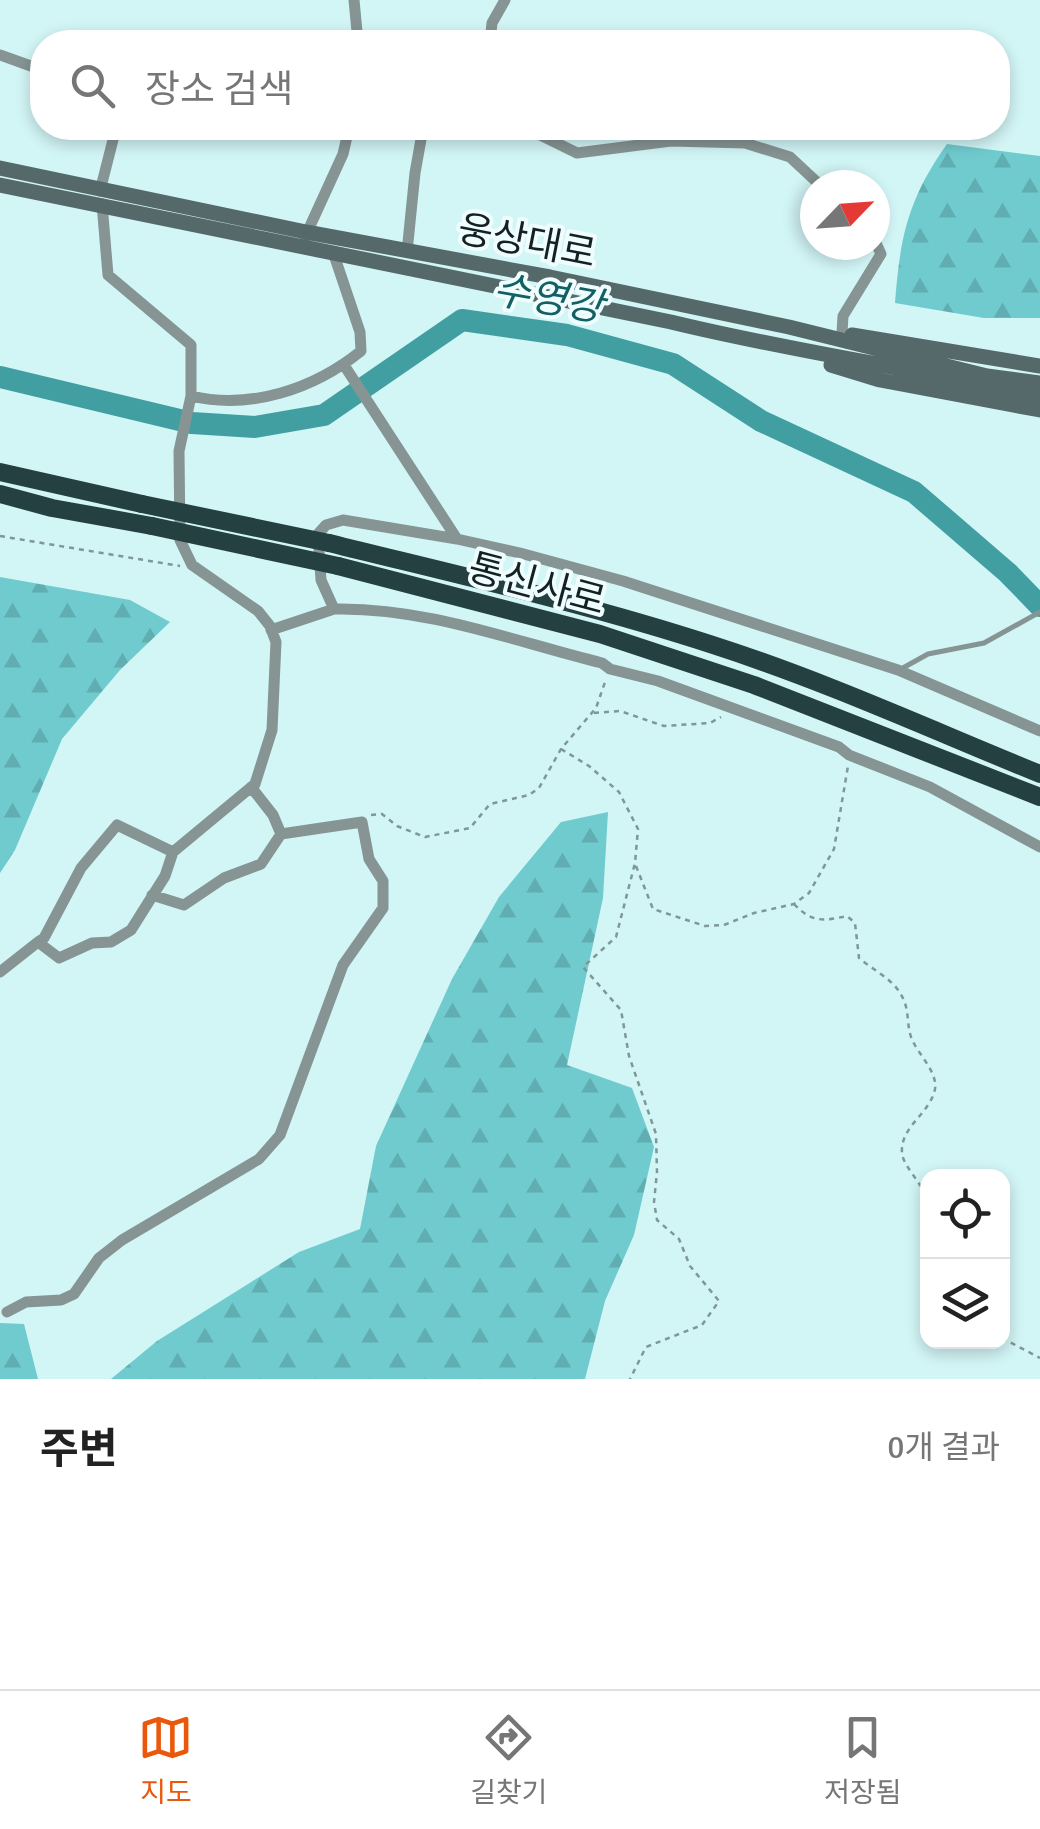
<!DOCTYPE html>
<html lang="ko">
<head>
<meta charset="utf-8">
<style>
  body { margin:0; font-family:Signika,"Noto Sans KR",sans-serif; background:#f6f6f6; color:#222 }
  .controls { position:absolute; right:30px; bottom:30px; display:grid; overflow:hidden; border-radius:20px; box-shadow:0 5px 15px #0003 }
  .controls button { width:90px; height:90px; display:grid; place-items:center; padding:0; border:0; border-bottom:2px solid #e0e0e0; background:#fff; color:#222; font:50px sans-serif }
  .compass { position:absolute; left:800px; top:170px; width:90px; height:90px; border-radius:50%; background:#fff; box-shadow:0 5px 15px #0003; rotate:65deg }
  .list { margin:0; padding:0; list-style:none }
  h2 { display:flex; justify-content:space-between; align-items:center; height:130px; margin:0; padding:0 40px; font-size:42px }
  h2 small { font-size:32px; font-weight:400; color:#767676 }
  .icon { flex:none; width:55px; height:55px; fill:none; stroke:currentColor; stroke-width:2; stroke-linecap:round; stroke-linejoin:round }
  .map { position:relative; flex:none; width:1040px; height:1379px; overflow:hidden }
  .search { position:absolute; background:#fff; box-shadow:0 5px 15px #0003; left:30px; right:30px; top:30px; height:110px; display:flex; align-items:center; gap:25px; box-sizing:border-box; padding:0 35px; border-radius:40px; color:#767676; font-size:38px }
  .sheet { height:310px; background:#fff }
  nav { display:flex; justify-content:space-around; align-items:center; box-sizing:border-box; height:140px; border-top:2px solid #e0e0e0; background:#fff; font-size:28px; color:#767676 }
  nav a { display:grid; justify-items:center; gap:5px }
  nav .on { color:#ea580c }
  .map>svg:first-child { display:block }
  .forest { fill:url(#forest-firs) }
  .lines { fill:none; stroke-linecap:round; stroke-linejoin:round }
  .river { stroke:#419fa2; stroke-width:22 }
  .path { stroke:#7e9798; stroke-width:2.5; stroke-dasharray:5 5; stroke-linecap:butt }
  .service { stroke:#869494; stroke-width:5 }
  .minor { stroke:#869494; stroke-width:11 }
  .secondary { stroke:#55696a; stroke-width:15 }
  .trunk { stroke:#244040; stroke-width:18 }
  .trunk-bridge { stroke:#244040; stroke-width:18 }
  .labels { text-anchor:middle; stroke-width:8; stroke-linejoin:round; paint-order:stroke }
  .street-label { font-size:38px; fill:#142122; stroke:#f0fdfe }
  .water-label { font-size:40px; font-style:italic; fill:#126063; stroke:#f0fdfe }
</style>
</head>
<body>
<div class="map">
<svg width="1040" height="1379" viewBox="0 0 1040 1379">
  <defs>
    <pattern id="forest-firs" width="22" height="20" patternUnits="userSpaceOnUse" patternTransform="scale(2.5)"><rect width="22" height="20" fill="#70cbce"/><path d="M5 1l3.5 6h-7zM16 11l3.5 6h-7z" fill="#60aeb1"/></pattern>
  </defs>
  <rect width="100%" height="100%" fill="#d2f5f6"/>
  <path class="forest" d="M947 144 1040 156V318H984L895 303C900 237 908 199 947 144Z
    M0 577 130 600 170 622 120 670 62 739 15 850 0 873Z
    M608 812 603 898 567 1065 632 1088 654 1147 634 1235 605 1301 585 1379H111L157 1341 299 1252 360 1229 376 1146 452 979 499 897 561 822Z
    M0 1323 24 1324 38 1379H0Z"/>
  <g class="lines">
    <path class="river" d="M0 377 192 423 255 427 324 415 462 320 567 335 673 364 761 421 914 492 1008 573 1040 606"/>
    <path class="path" d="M0 536 180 566
      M594 713 620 711 664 726 710 723 721 717
      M561 749 589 766 619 792 638 829 635 863 616 937 583 967 621 1010 629 1056 656 1134 657 1172 654 1202 657 1220 679 1239 690 1266 719 1301 702 1325 646 1347 630 1379
      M371 815 382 814 397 826 425 837 470 828 490 804 529 795 539 788 561 749 596 708 605 682
      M636 866 653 909 705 926 724 925 754 913 794 904 809 893 834 849 848 766
      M794 904C812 923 823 921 847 916L855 923 859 958C872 969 892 979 900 993 910 1008 906 1021 911 1037 917 1054 941 1074 934 1093 927 1115 900 1128 902 1153 902 1164 923 1185 928 1200
      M1002 1338 1040 1358"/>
    <path class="service" d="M901 669 928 654 984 643 1040 612"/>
    <path class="minor" d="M354 0 358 42
      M490 42 492 23 505 0
      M0 55 42 70
      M526 128 577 153 671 141 745 143 790 157 820 185
      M100 191 116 128
      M102 204 108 275 191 345V396C251 410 314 389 361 351L360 332 333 252
      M305 237 343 154 349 128
      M407 252 415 173 423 128
      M842 333 843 316 881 254 875 241
      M344 365 457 539 520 553 623 581 898 670 1040 731
      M457 539 343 520 326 525 318 534 321 580 334 609C426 607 513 641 602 663L610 669 658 681 839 747 849 755 930 787 1040 847
      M271 630 334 609
      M251 787 273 815 281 834
      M38 942 44 938 81 868 117 825 173 852
      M0 972 38 942 59 958 92 943 111 942 131 930 165 876 173 852 255 784 272 730 276 642 270 626 258 611 192 565 180 540 179 451 191 396
      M7 1312 26 1302 61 1300 74 1294 99 1258 122 1240 259 1159 280 1135 343 965 383 908V881L369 859 362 822 281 834 261 864 224 878 184 905 152 895"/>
    <path class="secondary" d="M0 168 306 232 550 277 789 327 987 376 1040 383
      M0 185 671 322C741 339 811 352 882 365 935 375 986 389 1040 396
      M852 335 1040 366
      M831 365 880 380 1040 410"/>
    <path class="trunk" d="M0 472 142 504
      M0 494 52 508 152 526
      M329 543C458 575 587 604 713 645 825 681 932 730 1040 774
      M338 566 600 634 754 685 1040 797"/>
    <path class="trunk-bridge" d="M142 504 329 543
      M152 526 338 566"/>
  </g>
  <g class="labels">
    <g class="street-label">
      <text transform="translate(527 241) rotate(11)" y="13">웅상대로</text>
      <text transform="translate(537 584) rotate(15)" y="13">통신사로</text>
    </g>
    <g class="water-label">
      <text transform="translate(548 298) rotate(10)" y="14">수영강</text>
    </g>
  </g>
</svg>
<div class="controls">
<button><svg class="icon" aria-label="locate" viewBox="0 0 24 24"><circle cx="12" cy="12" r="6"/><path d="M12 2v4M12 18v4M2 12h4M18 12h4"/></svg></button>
<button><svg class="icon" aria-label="layers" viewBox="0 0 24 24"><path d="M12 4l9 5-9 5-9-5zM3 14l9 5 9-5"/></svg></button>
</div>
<svg class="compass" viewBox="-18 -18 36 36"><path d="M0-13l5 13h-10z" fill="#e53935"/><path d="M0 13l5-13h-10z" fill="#767676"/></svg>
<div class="search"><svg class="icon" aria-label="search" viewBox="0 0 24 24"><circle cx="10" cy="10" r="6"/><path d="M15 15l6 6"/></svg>장소 검색</div>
</div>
<section class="sheet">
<h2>주변<small>0개 결과</small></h2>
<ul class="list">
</ul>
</section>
<nav>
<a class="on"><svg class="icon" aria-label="map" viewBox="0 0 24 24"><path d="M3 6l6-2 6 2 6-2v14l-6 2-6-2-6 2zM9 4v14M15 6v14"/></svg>지도</a>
<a><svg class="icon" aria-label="directions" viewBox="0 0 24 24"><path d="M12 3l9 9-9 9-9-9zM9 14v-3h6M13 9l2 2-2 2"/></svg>길찾기</a>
<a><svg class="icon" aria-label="saved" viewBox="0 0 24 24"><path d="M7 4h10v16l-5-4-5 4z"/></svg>저장됨</a>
</nav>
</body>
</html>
